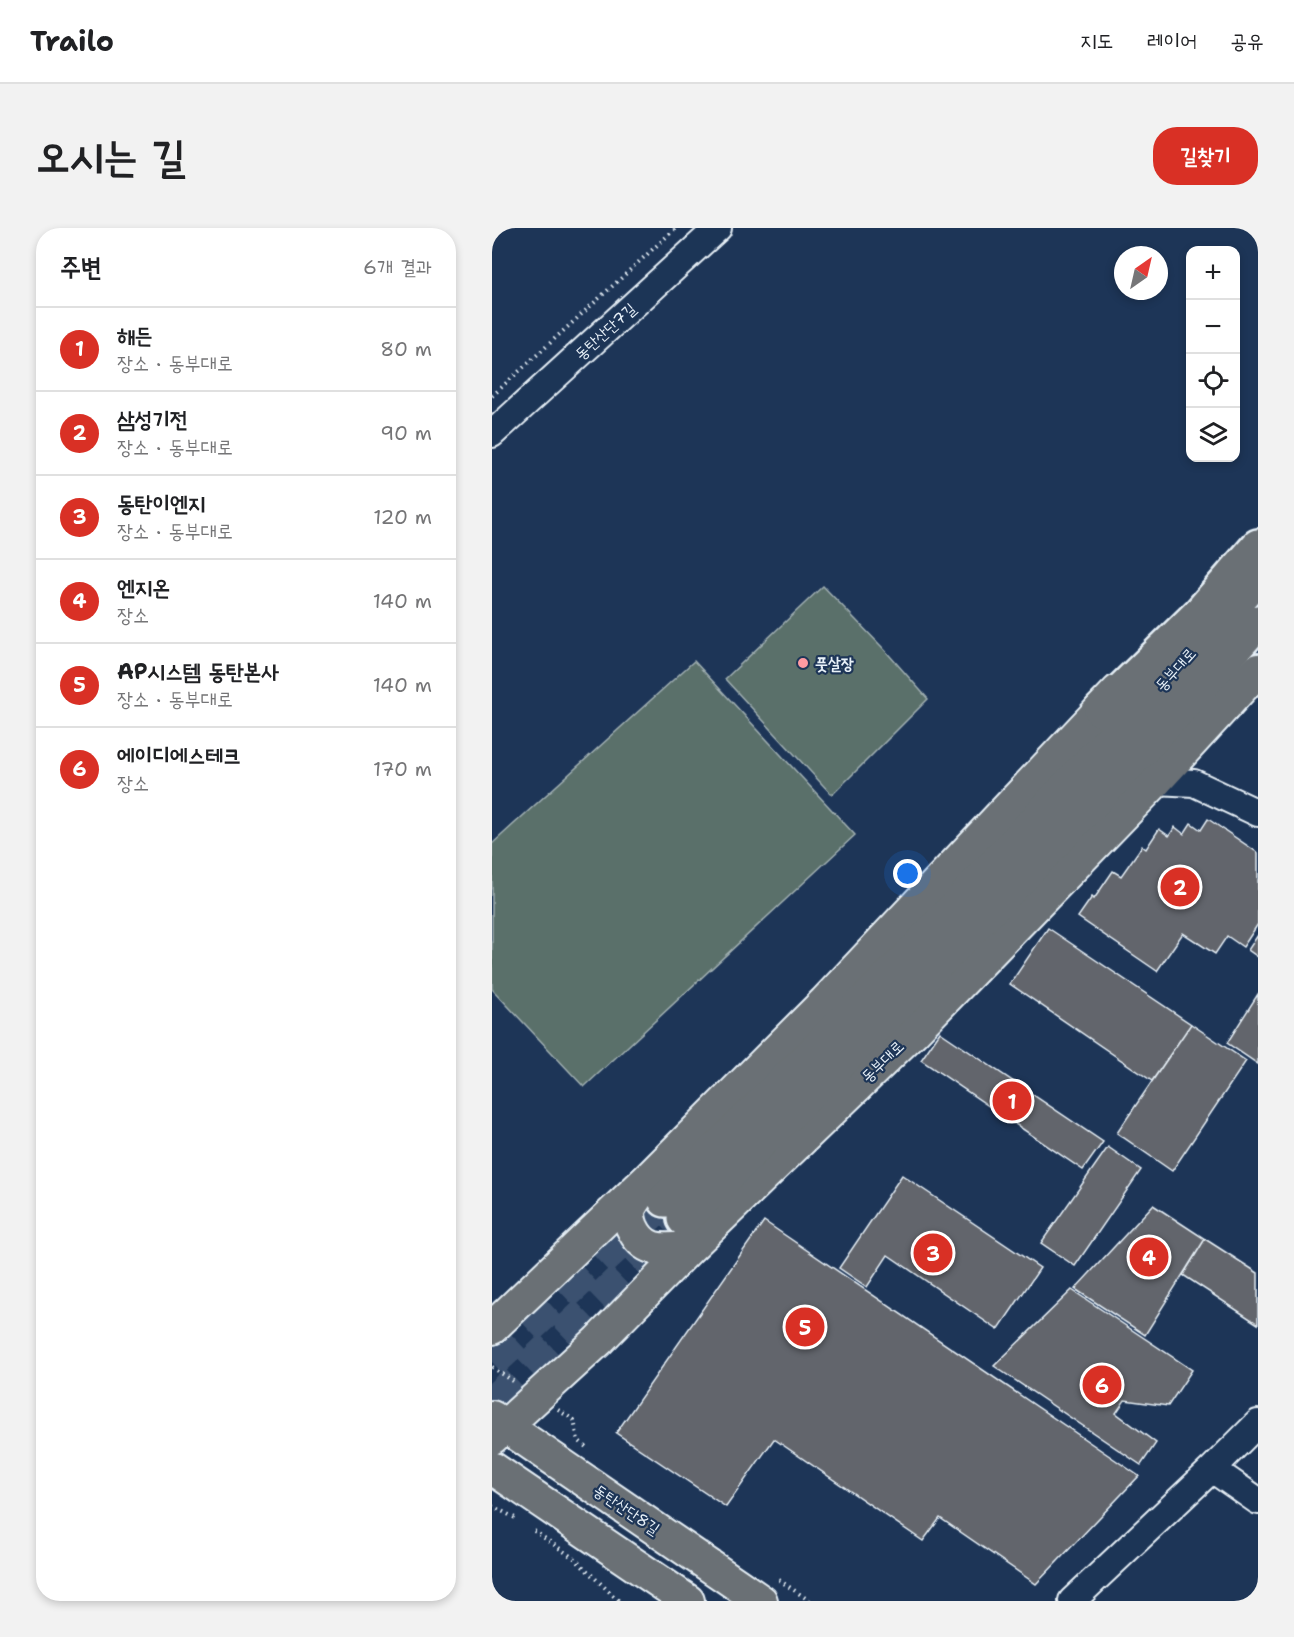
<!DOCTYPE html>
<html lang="ko">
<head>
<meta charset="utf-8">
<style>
  body { margin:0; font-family:"Shantell Sans","Poor Story",sans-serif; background:#f2f2f2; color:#202124 }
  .controls { position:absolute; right:18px; top:18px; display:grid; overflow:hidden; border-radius:12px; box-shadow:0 3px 9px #0003 }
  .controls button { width:54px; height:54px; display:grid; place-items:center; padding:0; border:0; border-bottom:2px solid #e0e0e0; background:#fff; color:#202124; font:30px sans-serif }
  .compass { position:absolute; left:622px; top:18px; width:54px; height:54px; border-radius:50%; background:#fff; box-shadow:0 3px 9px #0003; rotate:34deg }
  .you { position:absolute; left:416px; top:646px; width:21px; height:21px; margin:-15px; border:4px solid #fff; border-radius:50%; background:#1a73e8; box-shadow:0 0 0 9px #1a73e833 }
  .badge { display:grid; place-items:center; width:39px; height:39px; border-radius:50%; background:#d93025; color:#fff; font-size:20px; font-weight:700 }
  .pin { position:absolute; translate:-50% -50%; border:3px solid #fff; box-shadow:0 2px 6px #0006 }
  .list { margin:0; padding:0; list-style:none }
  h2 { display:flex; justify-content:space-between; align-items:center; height:78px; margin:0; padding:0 24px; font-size:26px }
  h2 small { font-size:20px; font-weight:400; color:#757577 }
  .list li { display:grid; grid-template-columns:39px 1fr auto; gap:18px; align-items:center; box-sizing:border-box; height:84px; padding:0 24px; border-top:2px solid #e0e0e0 }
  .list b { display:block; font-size:22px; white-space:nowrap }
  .list p { margin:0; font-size:20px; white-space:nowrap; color:#757577 }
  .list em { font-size:20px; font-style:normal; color:#757577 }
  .icon { flex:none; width:33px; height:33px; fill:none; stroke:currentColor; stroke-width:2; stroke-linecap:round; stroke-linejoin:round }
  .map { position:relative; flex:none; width:766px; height:1373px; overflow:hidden; border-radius:24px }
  header { display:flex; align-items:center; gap:36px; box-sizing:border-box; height:84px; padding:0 30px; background:#fff; border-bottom:2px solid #e0e0e0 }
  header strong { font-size:28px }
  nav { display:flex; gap:33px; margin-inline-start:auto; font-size:21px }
  .intro { display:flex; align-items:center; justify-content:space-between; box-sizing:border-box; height:144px; padding:0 36px }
  h1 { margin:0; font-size:42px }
  .button { padding:15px 27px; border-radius:24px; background:#d93025; color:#fff; font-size:21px; font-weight:700 }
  main { display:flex; gap:36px; padding:0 36px }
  aside { flex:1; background:#fff; border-radius:24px; box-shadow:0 3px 9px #0003 }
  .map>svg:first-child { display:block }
  .green { fill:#5a6f6b; stroke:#a1b0b2; stroke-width:1.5 }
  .building { fill:#62656c; stroke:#e8f1f8; stroke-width:1.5 }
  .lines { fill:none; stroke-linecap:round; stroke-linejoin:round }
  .highway-tunnel { stroke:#3b516f; stroke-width:33; stroke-dasharray:33 16; stroke-linecap:butt }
  .minor-casing { stroke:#e8f1f8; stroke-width:30 }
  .major-casing { stroke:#e8f1f8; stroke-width:36 }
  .highway-casing { stroke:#e8f1f8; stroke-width:38 }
  .path { stroke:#e8f1f8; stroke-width:4; stroke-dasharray:1.5 4.5; stroke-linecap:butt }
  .minor { stroke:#1d3557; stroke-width:26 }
  .major { stroke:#6a7074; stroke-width:32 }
  .highway { stroke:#6a7074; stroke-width:33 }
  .poi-dot { fill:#ff9aa2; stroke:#1d3557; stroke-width:2 }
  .labels { text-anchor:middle; stroke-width:4.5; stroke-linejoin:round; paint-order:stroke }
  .street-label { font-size:16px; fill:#e8f1f8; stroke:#1d3557 }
  .poi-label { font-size:16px; font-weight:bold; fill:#e8f1f8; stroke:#1d3557; text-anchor:start }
</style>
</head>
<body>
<header>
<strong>Trailo</strong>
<nav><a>지도</a><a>레이어</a><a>공유</a></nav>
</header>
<div class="intro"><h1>오시는 길</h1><a class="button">길찾기</a></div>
<main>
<aside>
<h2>주변<small>6개 결과</small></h2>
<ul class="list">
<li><span class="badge">1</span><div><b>해든</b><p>장소 · 동부대로</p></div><em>80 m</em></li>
<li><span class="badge">2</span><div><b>삼성기전</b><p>장소 · 동부대로</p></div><em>90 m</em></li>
<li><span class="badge">3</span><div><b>동탄이엔지</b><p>장소 · 동부대로</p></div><em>120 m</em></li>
<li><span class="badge">4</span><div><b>엔지온</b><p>장소</p></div><em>140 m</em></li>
<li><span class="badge">5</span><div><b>AP시스템 동탄본사</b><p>장소 · 동부대로</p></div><em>140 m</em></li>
<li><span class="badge">6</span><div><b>에이디에스테크</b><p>장소</p></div><em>170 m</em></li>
</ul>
</aside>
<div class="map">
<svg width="766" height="1373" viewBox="0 0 766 1373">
  <rect width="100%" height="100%" fill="#1d3557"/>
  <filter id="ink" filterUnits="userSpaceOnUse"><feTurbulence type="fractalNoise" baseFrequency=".0167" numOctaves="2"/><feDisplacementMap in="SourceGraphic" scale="12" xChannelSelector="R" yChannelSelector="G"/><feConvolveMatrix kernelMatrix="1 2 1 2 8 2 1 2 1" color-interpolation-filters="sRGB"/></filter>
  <g filter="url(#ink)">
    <path class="green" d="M331 358 390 419 436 471 340 567 233 451Z
      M202 433 363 607 92 859 0 761V616Z"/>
    <path class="building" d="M716 591 766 625V696L751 719 735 708 723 726 691 705 665 743 586 689 600 669 602 671 621 643 629 648 650 618 654 621 667 601 677 608 683 599 692 606 699 595 709 602Z
      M556 700 699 796 660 853 518 756Z
      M766 707V729L756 722Z
      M766 766V836L735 815Z
      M699 796 754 833 680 943 625 905Z
      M448 804 611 914 591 942 429 832Z
      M616 919 649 942 583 1038 549 1015Z
      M410 947 548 1040 506 1102 396 1027 375 1059 347 1040Z
      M661 977 713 1011 653 1107 583 1061Z
      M272 993 647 1248 544 1356 448 1290 431 1313 282 1211 234 1279 124 1205Z
      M713 1011 766 1045V1096L691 1047Z
      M580 1062 700 1142 676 1178 633 1172 624 1185 664 1215 649 1237 502 1138Z"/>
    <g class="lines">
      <path class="highway-tunnel" d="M0 1134 173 972
        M0 1175 192 991"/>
      <defs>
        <path id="minor" d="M0 206 226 0
          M664 553 702 555 766 585
          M720 1241 766 1273
          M580 1373 720 1241 766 1195"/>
        <path id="major" d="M151 960C147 966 141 973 138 980 136 986 138 994 140 999 152 1026 172 1022 197 1020
          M0 1100 156 951 333 774 626 463
          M0 1189 269 1373
          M0 1210 106 1113 197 1020 421 804 664 553 766 442
          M0 1240 196 1373"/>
        <path id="highway" d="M609 482 708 385 766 318
          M173 972 418 727 681 444 766 348
          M192 991C387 796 583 601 766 394"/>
      </defs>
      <use href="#minor" class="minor-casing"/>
      <use href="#major" class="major-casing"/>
      <use href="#highway" class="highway-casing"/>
      <path class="path" d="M0 168 184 0
        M0 1139 24 1155
        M66 1182 82 1192 86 1212 94 1219
        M0 1278 23 1290
        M42 1303 83 1331 127 1373
        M287 1352 318 1373"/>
      <use href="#minor" class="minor"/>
      <use href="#major" class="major"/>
      <use href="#highway" class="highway"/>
    </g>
  </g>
  <circle class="poi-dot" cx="311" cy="435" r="6"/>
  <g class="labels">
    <g class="street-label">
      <text transform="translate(113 103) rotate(-42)" y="6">동탄산단7길</text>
      <text transform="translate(683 441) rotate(-48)" y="6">동부대로</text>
      <text transform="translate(390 833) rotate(-44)" y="6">동부대로</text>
      <text transform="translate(135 1281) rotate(34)" y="6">동탄산단8길</text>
    </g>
    <g class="poi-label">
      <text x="323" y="441">풋살장</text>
    </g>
  </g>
</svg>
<div class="controls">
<button>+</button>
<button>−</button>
<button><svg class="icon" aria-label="locate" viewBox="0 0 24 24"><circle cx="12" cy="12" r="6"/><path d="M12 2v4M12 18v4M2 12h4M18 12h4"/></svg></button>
<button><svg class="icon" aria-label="layers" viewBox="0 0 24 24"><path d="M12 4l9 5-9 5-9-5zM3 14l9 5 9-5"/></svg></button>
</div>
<svg class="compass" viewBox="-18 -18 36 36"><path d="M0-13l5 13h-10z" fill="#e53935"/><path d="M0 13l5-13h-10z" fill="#757577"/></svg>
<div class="you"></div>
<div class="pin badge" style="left:520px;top:873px">1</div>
<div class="pin badge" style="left:688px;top:659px">2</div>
<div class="pin badge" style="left:441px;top:1025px">3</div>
<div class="pin badge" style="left:657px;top:1029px">4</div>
<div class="pin badge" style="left:313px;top:1099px">5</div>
<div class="pin badge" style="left:610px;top:1157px">6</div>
</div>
</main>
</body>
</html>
